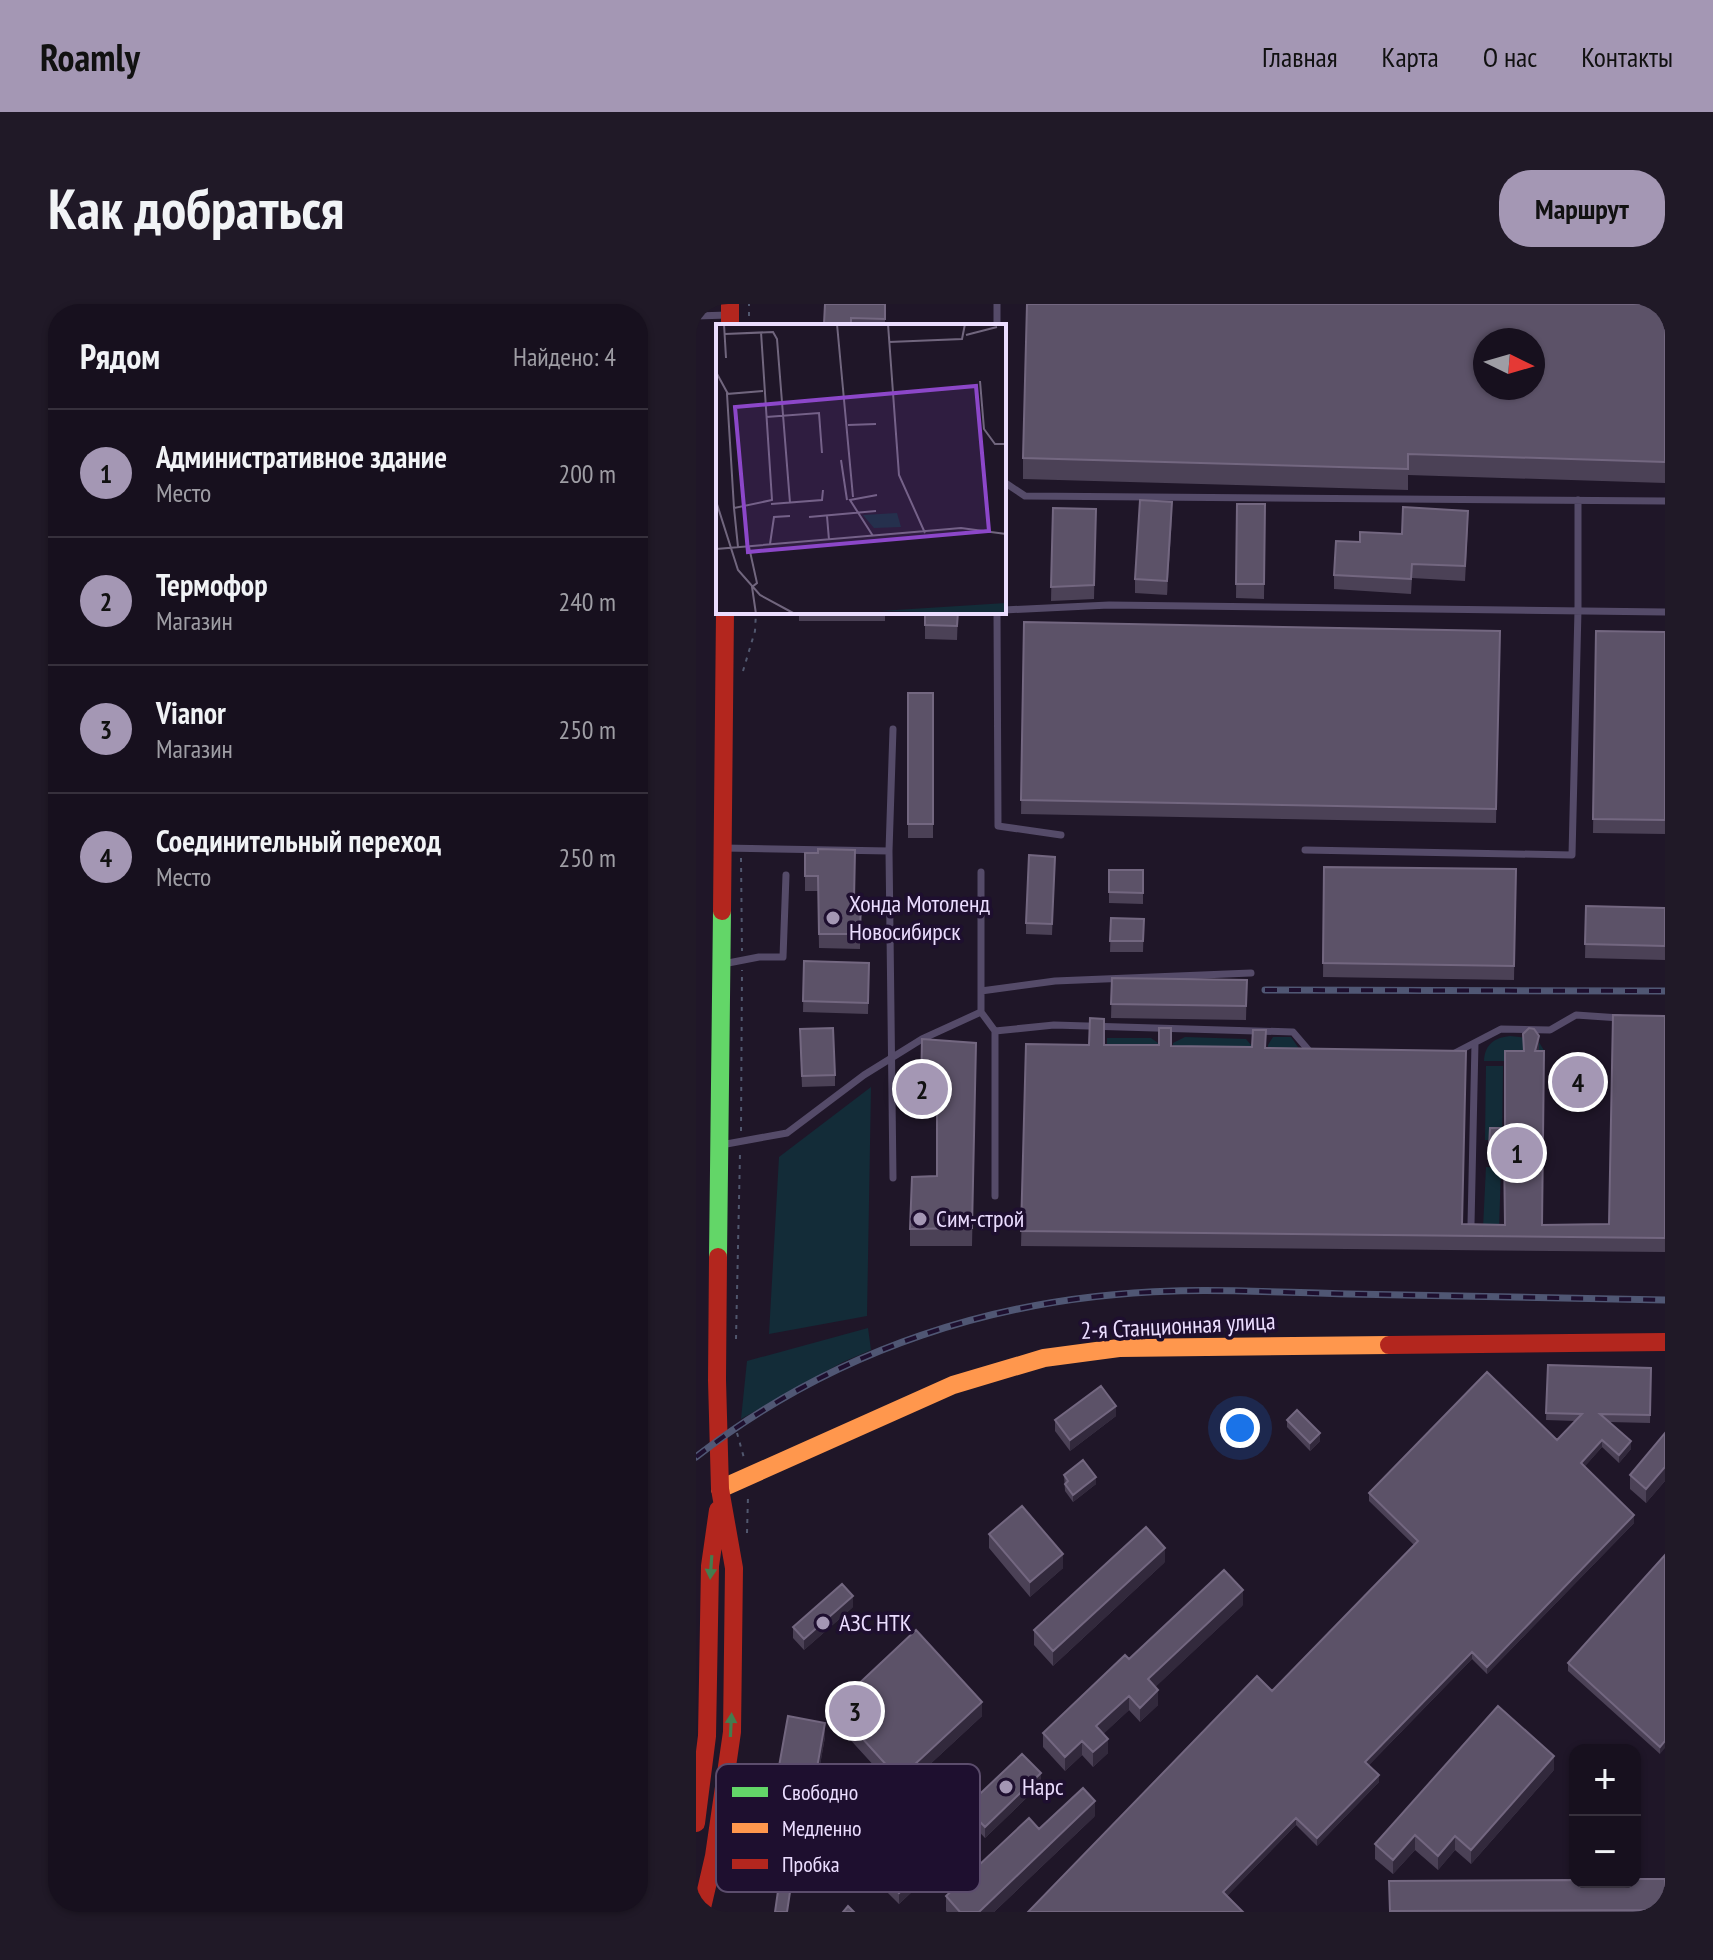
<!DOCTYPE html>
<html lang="ru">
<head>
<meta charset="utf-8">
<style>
  body { margin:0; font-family:"PT Sans Narrow",sans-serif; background:#201927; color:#f1f3f6 }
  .controls { position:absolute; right:24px; bottom:24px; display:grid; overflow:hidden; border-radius:16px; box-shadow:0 2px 6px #0004 }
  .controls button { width:72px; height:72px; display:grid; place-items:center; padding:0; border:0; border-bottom:2px solid #36303c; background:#17101e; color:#f1f3f6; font:40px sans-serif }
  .compass { position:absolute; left:777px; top:24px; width:72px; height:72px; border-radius:50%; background:#17101e; box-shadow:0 2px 6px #0004; rotate:95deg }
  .you { position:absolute; left:544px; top:1124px; width:28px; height:28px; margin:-20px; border:6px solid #fff; border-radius:50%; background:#1a73e8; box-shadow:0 0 0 12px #1a73e833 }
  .badge { display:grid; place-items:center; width:52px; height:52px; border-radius:50%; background:#a497b4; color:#111; font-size:26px; font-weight:700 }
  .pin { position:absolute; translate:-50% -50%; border:4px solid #fff; box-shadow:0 2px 8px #0006 }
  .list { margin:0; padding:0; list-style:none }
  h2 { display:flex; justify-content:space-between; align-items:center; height:104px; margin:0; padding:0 32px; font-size:34px }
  h2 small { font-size:26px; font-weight:400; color:#9e9da4 }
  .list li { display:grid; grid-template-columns:52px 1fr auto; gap:24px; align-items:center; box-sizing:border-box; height:128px; padding:0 32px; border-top:2px solid #36303c }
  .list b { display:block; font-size:30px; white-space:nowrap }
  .list p { margin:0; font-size:26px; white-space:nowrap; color:#9e9da4 }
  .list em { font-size:26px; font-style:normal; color:#9e9da4 }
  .map { position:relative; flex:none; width:969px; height:1608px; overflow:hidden; border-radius:32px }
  header { display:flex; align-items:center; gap:48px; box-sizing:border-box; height:112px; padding:0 40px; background:#a497b4; color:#111 }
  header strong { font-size:38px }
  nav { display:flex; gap:44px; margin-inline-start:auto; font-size:28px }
  .intro { display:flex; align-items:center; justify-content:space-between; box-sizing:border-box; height:192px; padding:0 48px }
  h1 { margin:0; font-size:56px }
  .button { padding:20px 36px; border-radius:32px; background:#a497b4; color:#111; font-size:28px; font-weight:700 }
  main { display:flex; gap:48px; padding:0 48px }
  aside { flex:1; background:#17101e; border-radius:32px; box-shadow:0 2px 6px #0004 }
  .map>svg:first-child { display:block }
  .green { fill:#132c38 }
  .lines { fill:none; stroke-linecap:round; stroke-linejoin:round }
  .path { stroke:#51576e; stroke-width:2; stroke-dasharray:4 6; stroke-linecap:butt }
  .lane { stroke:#554b69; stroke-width:7 }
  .fast { stroke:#63d668; stroke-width:18 }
  .slow { stroke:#ff974d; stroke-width:18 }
  .jam { stroke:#b3261e; stroke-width:18 }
  .rail-casing { stroke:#505774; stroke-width:7 }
  .rail { stroke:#1e0f2f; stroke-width:4; stroke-dasharray:12; stroke-linecap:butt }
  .wall { fill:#4b4156 }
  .shaded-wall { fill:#32293c }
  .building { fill:#5c5268; stroke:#736780; stroke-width:2; fill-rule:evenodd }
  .oneway { fill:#447c4e }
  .poi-dot { fill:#a497b4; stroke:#1e0f2f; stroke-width:3 }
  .labels { text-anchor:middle; stroke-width:7; stroke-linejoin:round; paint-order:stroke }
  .poi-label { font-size:24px; fill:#ebddff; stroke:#1e0f2f; text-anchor:start }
  .street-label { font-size:24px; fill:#ebddff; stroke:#1e0f2f }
  .inset-road { fill:none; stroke:#71667e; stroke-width:2 }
  .view { fill:#8c47c9; fill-opacity:0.15; stroke:#8c47c9; stroke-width:4 }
  .inset-edge { fill:none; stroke:#ebddff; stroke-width:4 }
  .key { fill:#1e0f2f; stroke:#5c4d6d; stroke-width:2 }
  .key-label { font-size:22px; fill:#ebddff }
</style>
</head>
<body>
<header>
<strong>Roamly</strong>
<nav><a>Главная</a><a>Карта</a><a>О нас</a><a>Контакты</a></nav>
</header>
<div class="intro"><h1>Как добраться</h1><a class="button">Маршрут</a></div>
<main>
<aside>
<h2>Рядом<small>Найдено: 4</small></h2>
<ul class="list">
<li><span class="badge">1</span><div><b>Административное здание</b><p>Место</p></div><em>200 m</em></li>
<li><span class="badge">2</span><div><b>Термофор</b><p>Магазин</p></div><em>240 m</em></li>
<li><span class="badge">3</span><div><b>Vianor</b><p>Магазин</p></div><em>250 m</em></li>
<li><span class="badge">4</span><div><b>Соединительный переход</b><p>Место</p></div><em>250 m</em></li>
</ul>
</aside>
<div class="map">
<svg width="969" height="1608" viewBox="0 0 969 1608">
  <rect width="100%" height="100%" fill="#1f1628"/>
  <path class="green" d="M814 732 841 735 849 748V757H788C789 740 798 734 814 732Z
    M489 733 550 735 555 741V756L477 754V739Z
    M577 733H595L611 756 572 755V741Z
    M411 734H455L462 739V754L411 752Z
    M790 762H807L806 836H789Z
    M175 783 171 1012 73 1030 83 853Z
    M790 863 805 864 803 925 787 924Z
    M172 1024 175 1046 147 1058 45 1115 51 1057Z"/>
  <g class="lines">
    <path class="path" d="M53 22V0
      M47 367 59 327 60 308
      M45 554 46 647
      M45 827 46 666
      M40 1035 44 850
      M41 1129 48 1154
      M51 1229 52 1192"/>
    <path class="lane" d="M301 0V22
      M0 12 32 11
      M308 178 329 192 969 197
      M308 306 413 301 969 308
      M301 308 302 522 365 531
      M28 544 193 547
      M609 546 876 551 882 306V196
      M27 660 63 653H87L90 571
      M285 687 359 677 555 669
      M285 708V568
      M299 727 358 721 597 728 615 749
      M755 751 805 725 854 726 880 711 924 714
      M25 841 91 829 168 771 226 735 285 708 299 727V892
      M197 874 193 547 197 425
      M775 920 779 739"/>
    <path class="fast" d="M22 953 26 607"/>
    <path class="slow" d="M24 1185 257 1081 348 1054 423 1044 693 1041"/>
    <path class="jam" d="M34 0V22
      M26 607 29 308
      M693 1041 969 1038
      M0 1519 11 1432 14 1262 22 1206
      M5 1608 18 1552 36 1428 38 1264 24 1185 21 1076 22 953"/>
    <defs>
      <path id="rail" d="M569 686 969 687
        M0 1153C139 1045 302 992 478 987 536 985 595 989 654 990 759 992 864 994 969 996"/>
    </defs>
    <use href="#rail" class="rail-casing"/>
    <use href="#rail" class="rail"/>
  </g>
  <path class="wall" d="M129 0H189V22H128Z
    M969 0V179L712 171V186L327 175V154Z
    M541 200H569L568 295 540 294Z
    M357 204 400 205 398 295 355 297Z
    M476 212 471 291 439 289V275Z
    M772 221 769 277 716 274 715 290 638 285V271L664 238 706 230Z
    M103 308H189V317H103Z
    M229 308H262L261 336 229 335Z
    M328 318 804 327 800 519 325 510Z
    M900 327 969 328V530L897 529Z
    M212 389H237V534H212Z
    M109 549 159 596H165L164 645 123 644 122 587H109Z
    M359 553 356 631 330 630V619Z
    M628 563 820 565 818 676 627 673Z
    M413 566H447V600L413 599Z
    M890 602 969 604V656L889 654Z
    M415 614 448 615 447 648H414Z
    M108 657 173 659 172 710 107 708Z
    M416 674 551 676 550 716 415 714Z
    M969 712V948L325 942 330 740 570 744 766 920 809 921 808 859H793V844L809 824 827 747V730L843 747 846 921 913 920Z
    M226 735 280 739 276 942H214V925L241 872V805H225Z
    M104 736 139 771V782L106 783Z
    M852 1061 955 1064 954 1119 913 1118 935 1145 923 1159 906 1143 888 1163 938 1219 791 1370 776 1355 673 1461 683 1478 621 1542 600 1521 531 1592 332 1608 576 1387 718 1241 673 1197V1189L861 1136 879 1117 850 1116Z
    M420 1112 374 1147 359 1127V1116Z
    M591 1116 624 1137 614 1147 591 1123Z
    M969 1129V1177L950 1199 934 1185V1171Z
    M368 1171 400 1180 377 1198 369 1187Z
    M293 1230 367 1264 334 1293 293 1244Z
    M969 1251 964 1450 872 1367V1359Z
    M469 1258 357 1362 338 1341V1326Z
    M547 1301 459 1383 462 1401 444 1418 433 1406 407 1430 412 1449 397 1463 386 1451 369 1467 347 1443V1429L433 1355Z
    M157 1303 108 1346 97 1334V1323Z
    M138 1403 286 1412 203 1489 138 1418Z
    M129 1433 117 1500 80 1494V1479Z
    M858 1466 775 1560 759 1546 742 1566 719 1546 697 1570 679 1555V1540Z
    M345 1480 289 1534 270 1514V1503Z
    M399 1512 298 1608H251L250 1607V1592Z
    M234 1571 203 1600 190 1587V1576Z
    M969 1575V1608H693V1577Z"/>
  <path class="shaded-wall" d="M476 198V212L471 291V277Z
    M843 732V746L839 761V747Z
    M420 1102V1112L374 1147V1136Z
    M624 1129V1137L614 1147V1139Z
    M906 1136V1143L885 1167V1159Z
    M935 1137V1145L923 1159V1151Z
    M969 1163V1177L950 1199V1185Z
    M400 1173V1180L377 1198V1191Z
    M938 1211V1219L791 1370V1363Z
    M469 1244V1258L357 1362V1347Z
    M367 1250V1264L334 1293V1278Z
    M547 1286V1301L452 1390V1375Z
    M157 1292V1303L108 1346V1335Z
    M776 1348V1355L669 1465V1458Z
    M462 1386V1401L444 1418V1404Z
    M433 1392V1406L400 1437V1422Z
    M286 1398V1412L203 1489V1475Z
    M129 1419V1433L117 1500V1486Z
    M412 1435V1449L397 1463V1448Z
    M386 1437V1451L369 1467V1453Z
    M969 1437V1444L964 1450V1443Z
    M858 1452V1466L775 1560V1546Z
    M345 1469V1480L289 1534V1523Z
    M683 1471V1478L621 1542V1534Z
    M399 1497V1512L298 1608H283Z
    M600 1514V1521L527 1596V1588Z
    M719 1531V1546L697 1570V1556Z
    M759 1532V1546L742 1566V1552Z
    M234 1560V1571L203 1600V1589Z"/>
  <path class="building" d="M129 0H189V15L155 14V20H128Z
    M331 0H969V158L712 150V165L327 154ZM789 36H837V84H789Z
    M444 196 476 198 471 277 439 275Z
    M541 200H569L568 280H540Z
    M707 203 772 207 769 262 716 260 715 275 638 271 640 237 664 238V228L706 230Z
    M357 204 400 205 398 281 355 283Z
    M229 308H262L261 322 229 321Z
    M328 318 804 327 800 505 325 496Z
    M900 327 969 328V516L897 515Z
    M212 389H237V520H212Z
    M122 545 159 546 158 596H165L164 630H123L122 572H109V549H122Z
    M333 551 359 553 356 620 330 619Z
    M628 563 820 565 818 662 627 659Z
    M413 566H447V589L413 588Z
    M890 602 969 604V642L889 640Z
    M415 614 448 615 447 637H414Z
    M108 657 173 659 172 699 107 697Z
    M416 674 551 676 550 702 415 700Z
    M917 711 969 712V934L325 927 330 740 393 741 394 714 408 715V741H463V724H475V742L556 743 557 726H570L569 744 770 747 766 920 809 921 808 845 793 844 794 824H809V747H828L827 730 833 724 838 725 843 732 839 747H848L846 921 913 920Z
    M137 724 139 771 106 772 104 725Z
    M226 735 280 739 276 924 214 925 216 873 241 872V787H225Z
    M852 1061 955 1064 954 1111 904 1110 935 1137 923 1151 906 1136 885 1159 938 1211 791 1363 776 1348 669 1458 683 1471 621 1534 600 1514 527 1588 547 1608H332L561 1372 576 1387 722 1237 673 1189 791 1068 861 1136 886 1110 850 1109Z
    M405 1082 420 1102 374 1136 359 1116Z
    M601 1106 624 1129 614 1139 591 1116Z
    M969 1129V1163L950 1185 934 1171Z
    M387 1156 400 1173 377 1191 369 1180 372 1177 368 1171Z
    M326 1202 367 1250 334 1278 293 1230Z
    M450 1223 469 1244 357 1347 338 1326Z
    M969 1251V1437L964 1443 872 1359Z
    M528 1266 547 1286 452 1375 462 1386 444 1404 433 1392 400 1422 412 1435 397 1448 386 1437 369 1453 347 1429 429 1351 433 1355Z
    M146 1280 157 1292 108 1335 97 1323Z
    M220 1326 286 1398 203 1475 138 1403Z
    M802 1402 858 1452 775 1546 759 1532 742 1552 719 1531 697 1556 679 1540Z
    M92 1412 129 1419 117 1486 80 1479Z
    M326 1450 345 1469 289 1523 270 1503Z
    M387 1484 399 1497 283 1608H264L250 1592 333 1514 343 1525Z
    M222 1547 234 1560 203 1589 190 1576Z
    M85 1566 97 1568 91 1608H79Z
    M939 1575H969V1606L694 1607 693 1577 879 1576V1578H939Z
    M152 1602 158 1608H147Z"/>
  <defs><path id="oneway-solid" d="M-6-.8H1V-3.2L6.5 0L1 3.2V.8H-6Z" transform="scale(2)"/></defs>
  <g class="oneway">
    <use href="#oneway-solid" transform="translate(15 1263) rotate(94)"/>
    <use href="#oneway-solid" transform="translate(35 1421) rotate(-87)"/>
  </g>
  <g class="poi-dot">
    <circle cx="137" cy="614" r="8"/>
    <circle cx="224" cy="915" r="8"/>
    <circle cx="127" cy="1319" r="8"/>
    <circle cx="310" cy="1483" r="8"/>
  </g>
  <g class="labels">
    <g class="poi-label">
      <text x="153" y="608">Хонда Мотоленд<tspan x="153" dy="28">Новосибирск</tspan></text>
      <text x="240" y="923">Сим-строй</text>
      <text x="143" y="1327">АЗС НТК</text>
      <text x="326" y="1491">Нарс</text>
    </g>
    <g class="street-label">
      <text transform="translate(482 1022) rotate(-3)" y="8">2-я Станционная улица</text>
    </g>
  </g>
  <g transform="translate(20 20)">
    <rect width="290" height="290" fill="#1f1628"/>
    <path d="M181 189 185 203 158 204 147 191ZM290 279V290L164 287Z" fill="#132c38"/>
    <path class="inset-road" d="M8 0 10 34M121 0 137 173M172 0 183 151 209 209M9 10 57 8 61 15 74 179M250 11 281 3M173 18 246 15 249 0M0 48 12 70M264 57 268 105 279 120H290M50 93 103 89 106 129M132 101 160 100M125 136 131 176M0 177 22 246 44 271 79 290M55 180 106 176 107 166M18 184 11 70 47 67M111 192 113 216M93 193 160 187M157 212 134 176 161 171M54 220 58 193 74 192M22 223 18 184 56 176 45 8M33 223 41 259 36 263 40 290M0 225 245 204 290 210"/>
    <path class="view" d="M260 62 273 207 32 228 19 83Z"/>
    <rect width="290" height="290" class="inset-edge"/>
  </g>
  <rect x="20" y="1460" width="264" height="128" rx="12" class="key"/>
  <rect x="36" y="1483" width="36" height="10" fill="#63d668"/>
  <rect x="36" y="1519" width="36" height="10" fill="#ff974d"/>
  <rect x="36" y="1555" width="36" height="10" fill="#b3261e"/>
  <g class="key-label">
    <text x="86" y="1496">Свободно</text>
    <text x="86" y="1532">Медленно</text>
    <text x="86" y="1568">Пробка</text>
  </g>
</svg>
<div class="controls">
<button>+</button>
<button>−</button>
</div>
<svg class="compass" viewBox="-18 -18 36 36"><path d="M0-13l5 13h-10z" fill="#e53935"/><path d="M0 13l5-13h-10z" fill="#9e9da4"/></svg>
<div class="you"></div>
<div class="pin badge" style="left:821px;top:849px">1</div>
<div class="pin badge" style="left:226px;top:785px">2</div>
<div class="pin badge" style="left:159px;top:1407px">3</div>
<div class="pin badge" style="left:882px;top:778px">4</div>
</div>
</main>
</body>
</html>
